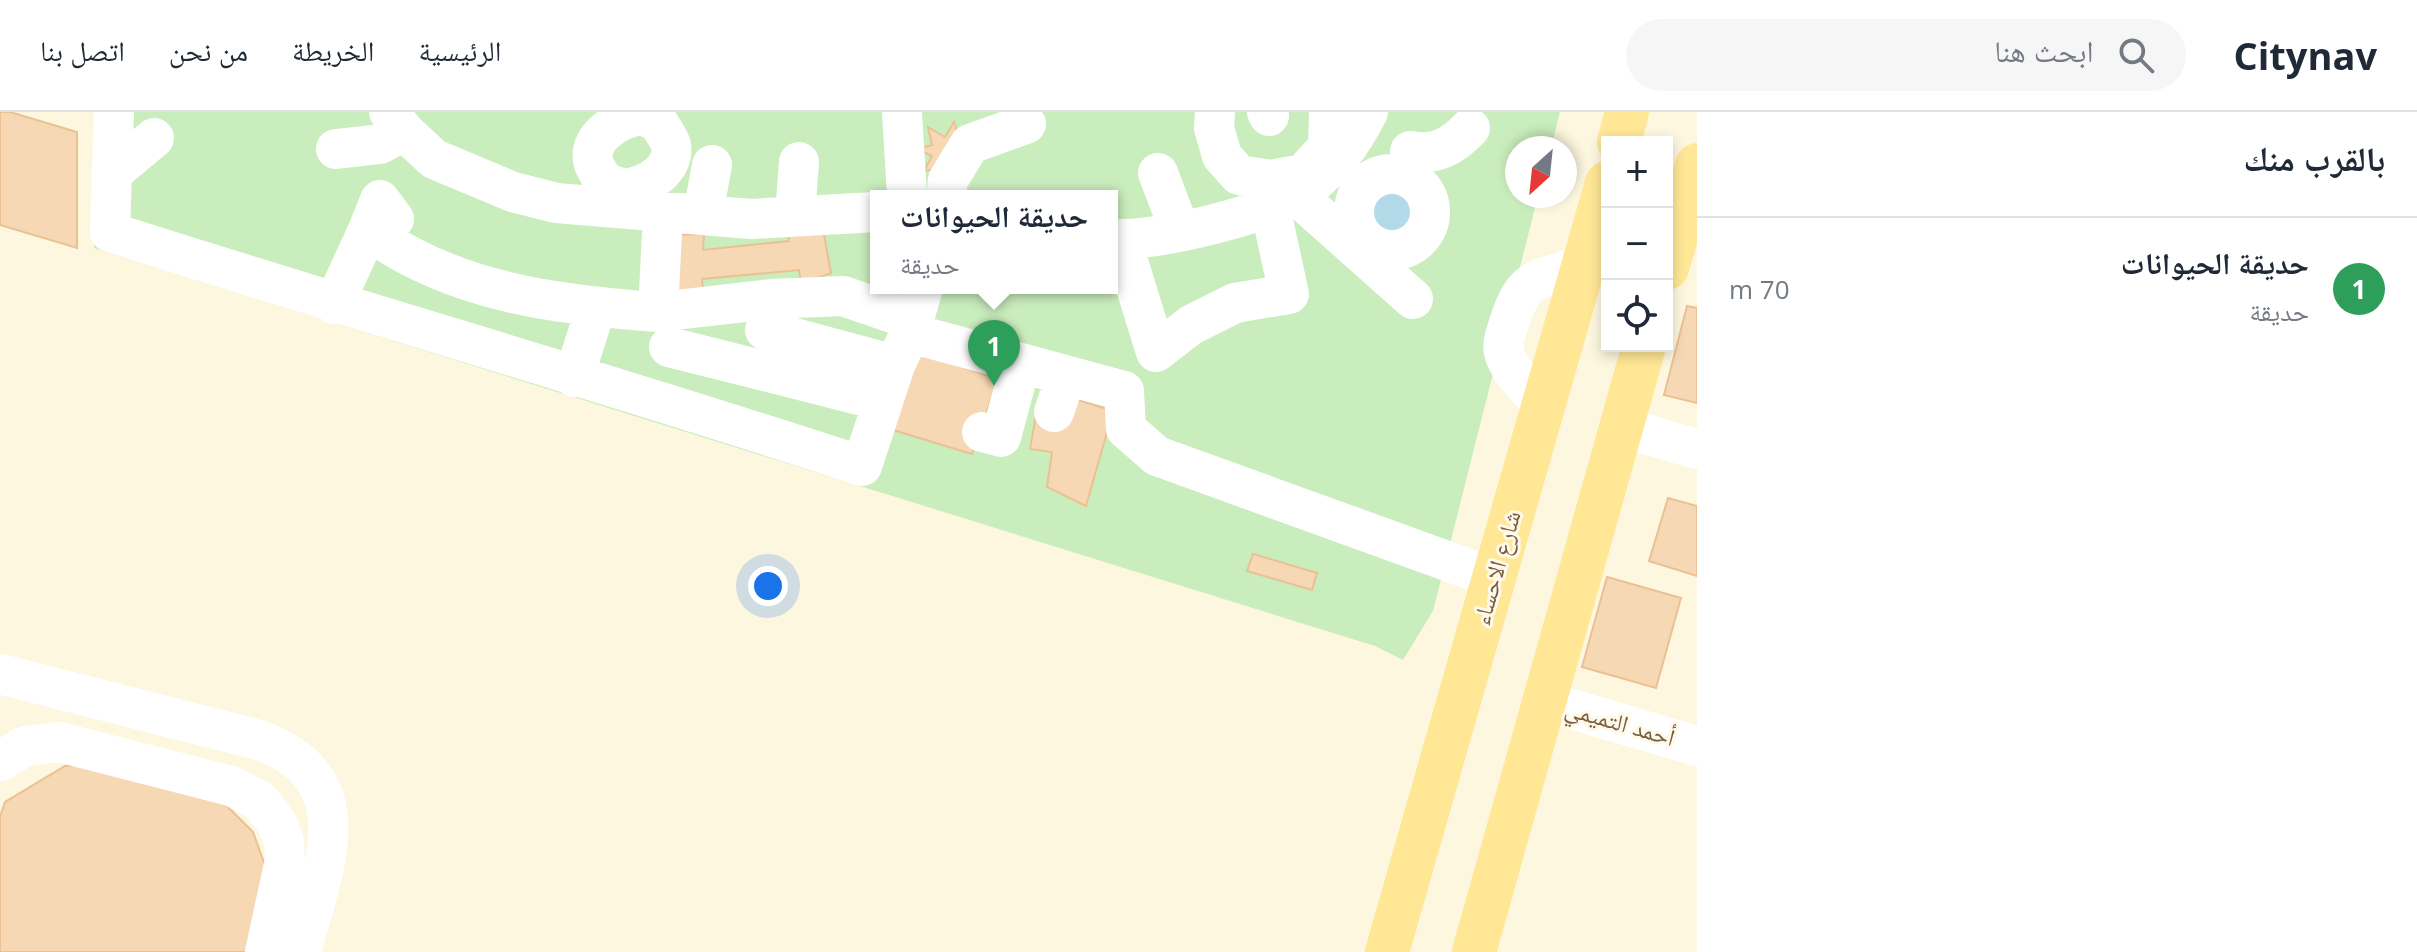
<!DOCTYPE html>
<html lang="ar">
<head>
<meta charset="utf-8">
<style>
  body { margin:0; font-family:"Open Sans","Noto Naskh Arabic",sans-serif; background:#f6f6f7; color:#1f2937; direction:rtl }
  .controls { position:absolute; right:24px; top:24px; display:grid; overflow:hidden; border-radius:0px; box-shadow:0 4px 12px #0003 }
  .controls button { width:72px; height:72px; display:grid; place-items:center; padding:0; border:0; border-bottom:2px solid #e0e1e3; background:#fff; color:#1f2937; font:40px sans-serif }
  .compass { position:absolute; left:1505px; top:24px; width:72px; height:72px; border-radius:50%; background:#fff; box-shadow:0 4px 12px #0003; rotate:207deg }
  .you { position:absolute; left:768px; top:474px; width:28px; height:28px; margin:-20px; border:6px solid #fff; border-radius:50%; background:#1a73e8; box-shadow:0 0 0 12px #1a73e833 }
  .badge { display:grid; place-items:center; width:52px; height:52px; border-radius:50%; background:#db2777; color:#fff; font-size:26px; font-weight:700 }
  .pin { position:absolute; translate:-50% -66px; filter:drop-shadow(0 2px 4px #0008) }
  .pin::after { content:''; position:absolute; top:42px; width:28px; height:24px; background:inherit; clip-path:polygon(0 0,100% 0,50% 100%) }
  .popup { position:absolute; left:870px; top:78px; width:248px; height:104px; box-sizing:border-box; display:grid; place-content:center; border-radius:0px; background:#fff; filter:drop-shadow(0 2px 6px #0005); font-size:26px; white-space:nowrap; color:#747a83 }
  .popup b { font-size:30px; color:#1f2937 }
  .popup::after { content:''; position:absolute; left:50%; top:100%; margin-left:-16px; border:16px solid transparent; border-top-color:#fff }
  .list { margin:0; padding:0; list-style:none }
  h2 { display:flex; justify-content:space-between; align-items:center; height:104px; margin:0; padding:0 32px; font-size:34px }
  h2 small { font-size:26px; font-weight:400; color:#747a83 }
  .list li { display:grid; grid-template-columns:52px 1fr auto; gap:24px; align-items:center; box-sizing:border-box; height:144px; padding:0 32px; border-top:2px solid #e0e1e3 }
  .list b { display:block; font-size:30px; white-space:nowrap }
  .list p { margin:0; font-size:26px; white-space:nowrap; color:#747a83 }
  .list em { font-size:26px; font-style:normal; color:#747a83 }
  .icon { flex:none; width:44px; height:44px; fill:none; stroke:currentColor; stroke-width:2; stroke-linecap:round; stroke-linejoin:round }
  .map { position:relative; flex:none; width:1697px; height:840px; overflow:hidden; direction:ltr }
  header { display:flex; align-items:center; gap:48px; box-sizing:border-box; height:112px; padding:0 40px; background:#fff; border-bottom:2px solid #e0e1e3 }
  header strong { font-size:38px }
  nav { display:flex; gap:44px; margin-inline-start:auto; font-size:28px }
  .search { width:560px; height:72px; background:#f6f6f7; display:flex; align-items:center; gap:20px; box-sizing:border-box; padding:0 28px; border-radius:44px; color:#747a83; font-size:30px }
  main { display:flex }
  aside { flex:1; background:#fff }
  .map>svg:first-child { display:block }
  .green { fill:#caedbd; fill-rule:evenodd }
  .water { fill:#b3dae9; stroke:#98c8dc; stroke-width:2 }
  .building { fill:#f6d8b5; stroke:#eac193; stroke-width:2 }
  .lines { fill:none; stroke-linecap:round; stroke-linejoin:round }
  .minor { stroke:#fff; stroke-width:40 }
  .major { stroke:#ffe796; stroke-width:44 }
  .labels { text-anchor:middle; stroke-width:6; stroke-linejoin:round; paint-order:stroke }
  .street-label { font-size:24px; fill:#775e45; stroke:#fff9e8 }
</style>
</head>
<body>
<header>
<strong>Citynav</strong>
<div class="search"><svg class="icon" aria-label="search" viewBox="0 0 24 24"><circle cx="10" cy="10" r="6"/><path d="M15 15l6 6"/></svg>ابحث هنا</div>
<nav><a>الرئيسية</a><a>الخريطة</a><a>من نحن</a><a>اتصل بنا</a></nav>
</header>
<main>
<aside>
<h2>بالقرب منك<small></small></h2>
<ul class="list">
<li><span class="badge" style="background:#2e9e5b">1</span><div><b>حديقة الحيوانات</b><p>حديقة</p></div><em>70 m</em></li>
</ul>
</aside>
<div class="map">
<svg width="1697" height="840" viewBox="0 0 1697 840">
  <rect width="100%" height="100%" fill="#fef7e0"/>
  <path class="green" d="M99 0H1560L1551 36H1517V84H1538L1433 499 1403 548 1375 534 94 136ZM876 84H1112V176H876Z"/>
  <path class="water" d="M1365 100a27 27 0 1 1 54 0a27 27 0 1 1-54 0Z"/>
  <path class="building" d="M0 0H10L77 20V136L0 113Z
    M954 10 959 26 940 56 924 59 932 44 917 37 932 33 928 15 945 25Z
    M788 117H823L831 161 801 172 799 158 702 167 703 176 675 181 673 123 704 122 703 138 789 129Z
    M1687 194 1697 196V291L1664 283Z
    M918 240 998 267 972 342 893 318Z
    M1069 285 1113 299 1086 394 1047 375 1052 340 1030 337 1036 303Z
    M1668 386 1697 394V464L1649 449Z
    M1253 442 1317 461 1312 478 1247 459Z
    M1607 465 1681 486 1656 576 1582 555Z
    M88 652 225 692 253 720 266 756 246 840H0V705L5 690 65 654Z"/>
  <g class="lines">
    <path class="minor" d="M114 0 110 120C360 200 613 272 862 354L895 253 910 221
      M389 0 404 19 434 47 513 80 556 91 751 107 876 100
      M902 0 907 84
      M1215 0 1214 16 1222 44 1239 63 1270 68 1303 62 1328 35 1329 0
      M1267 0 1269 4
      M642 3 658 10C662 17 669 26 671 33 675 57 649 73 629 76 620 77 612 73 604 70 601 64 596 58 594 52 585 25 620 6 642 3Z
      M336 37 380 32 404 19
      M1410 39C1436 44 1453 34 1470 16
      M1158 61 1180 119
      M111 62 154 26
      M1354 100a38 38 0 1 1 76 0a38 38 0 1 1-76 0Z
      M1295 82 1413 187
      M946 84 948 68 970 32 1026 12
      M663 101 658 200 771 187 843 184 913 208
      M703 102 712 53
      M795 104 799 50
      M394 107 380 88 368 118C452 180 557 193 658 200
      M1112 127C1156 130 1271 102 1307 76 1335 55 1352 31 1368 0
      M1121 127 1156 240 1191 213 1235 191 1289 182 1264 67
      M923 176 910 221 1124 279 1126 317 1157 344 1494 466
      M334 192 368 118
      M765 218 895 253
      M669 235 883 289
      M574 265 596 195
      M1543 294C1531 279 1512 262 1505 244 1501 234 1505 224 1508 214 1524 162 1536 169 1584 153
      M1054 300 1066 265
      M1621 315 1697 337
      M982 320 1001 325 1021 251
      M0 562 259 628C367 667 322 759 301 840
      M1544 589 1697 634
      M0 649 25 634 59 630 231 674 260 689 278 713 284 730 285 748 265 840"/>
    <path class="major" d="M1619 30 1627 0
      M1667 156 1697 53
      M1387 840 1607 71
      M1474 840 1644 234"/>
  </g>
  <g class="labels">
    <g class="street-label">
      <text transform="translate(1497 456) rotate(-74)" y="8">شارع الاحساء</text>
      <text transform="translate(1620 611) rotate(16)" y="8">أحمد التميمي</text>
    </g>
  </g>
</svg>
<div class="controls">
<button>+</button>
<button>−</button>
<button><svg class="icon" aria-label="locate" viewBox="0 0 24 24"><circle cx="12" cy="12" r="6"/><path d="M12 2v4M12 18v4M2 12h4M18 12h4"/></svg></button>
</div>
<svg class="compass" viewBox="-18 -18 36 36"><path d="M0-13l5 13h-10z" fill="#e53935"/><path d="M0 13l5-13h-10z" fill="#747a83"/></svg>
<div class="you"></div>
<div class="pin badge" style="left:994px;top:274px;background:#2e9e5b">1</div>
<div class="popup"><b>حديقة الحيوانات</b>حديقة</div>
</div>
</main>
</body>
</html>
